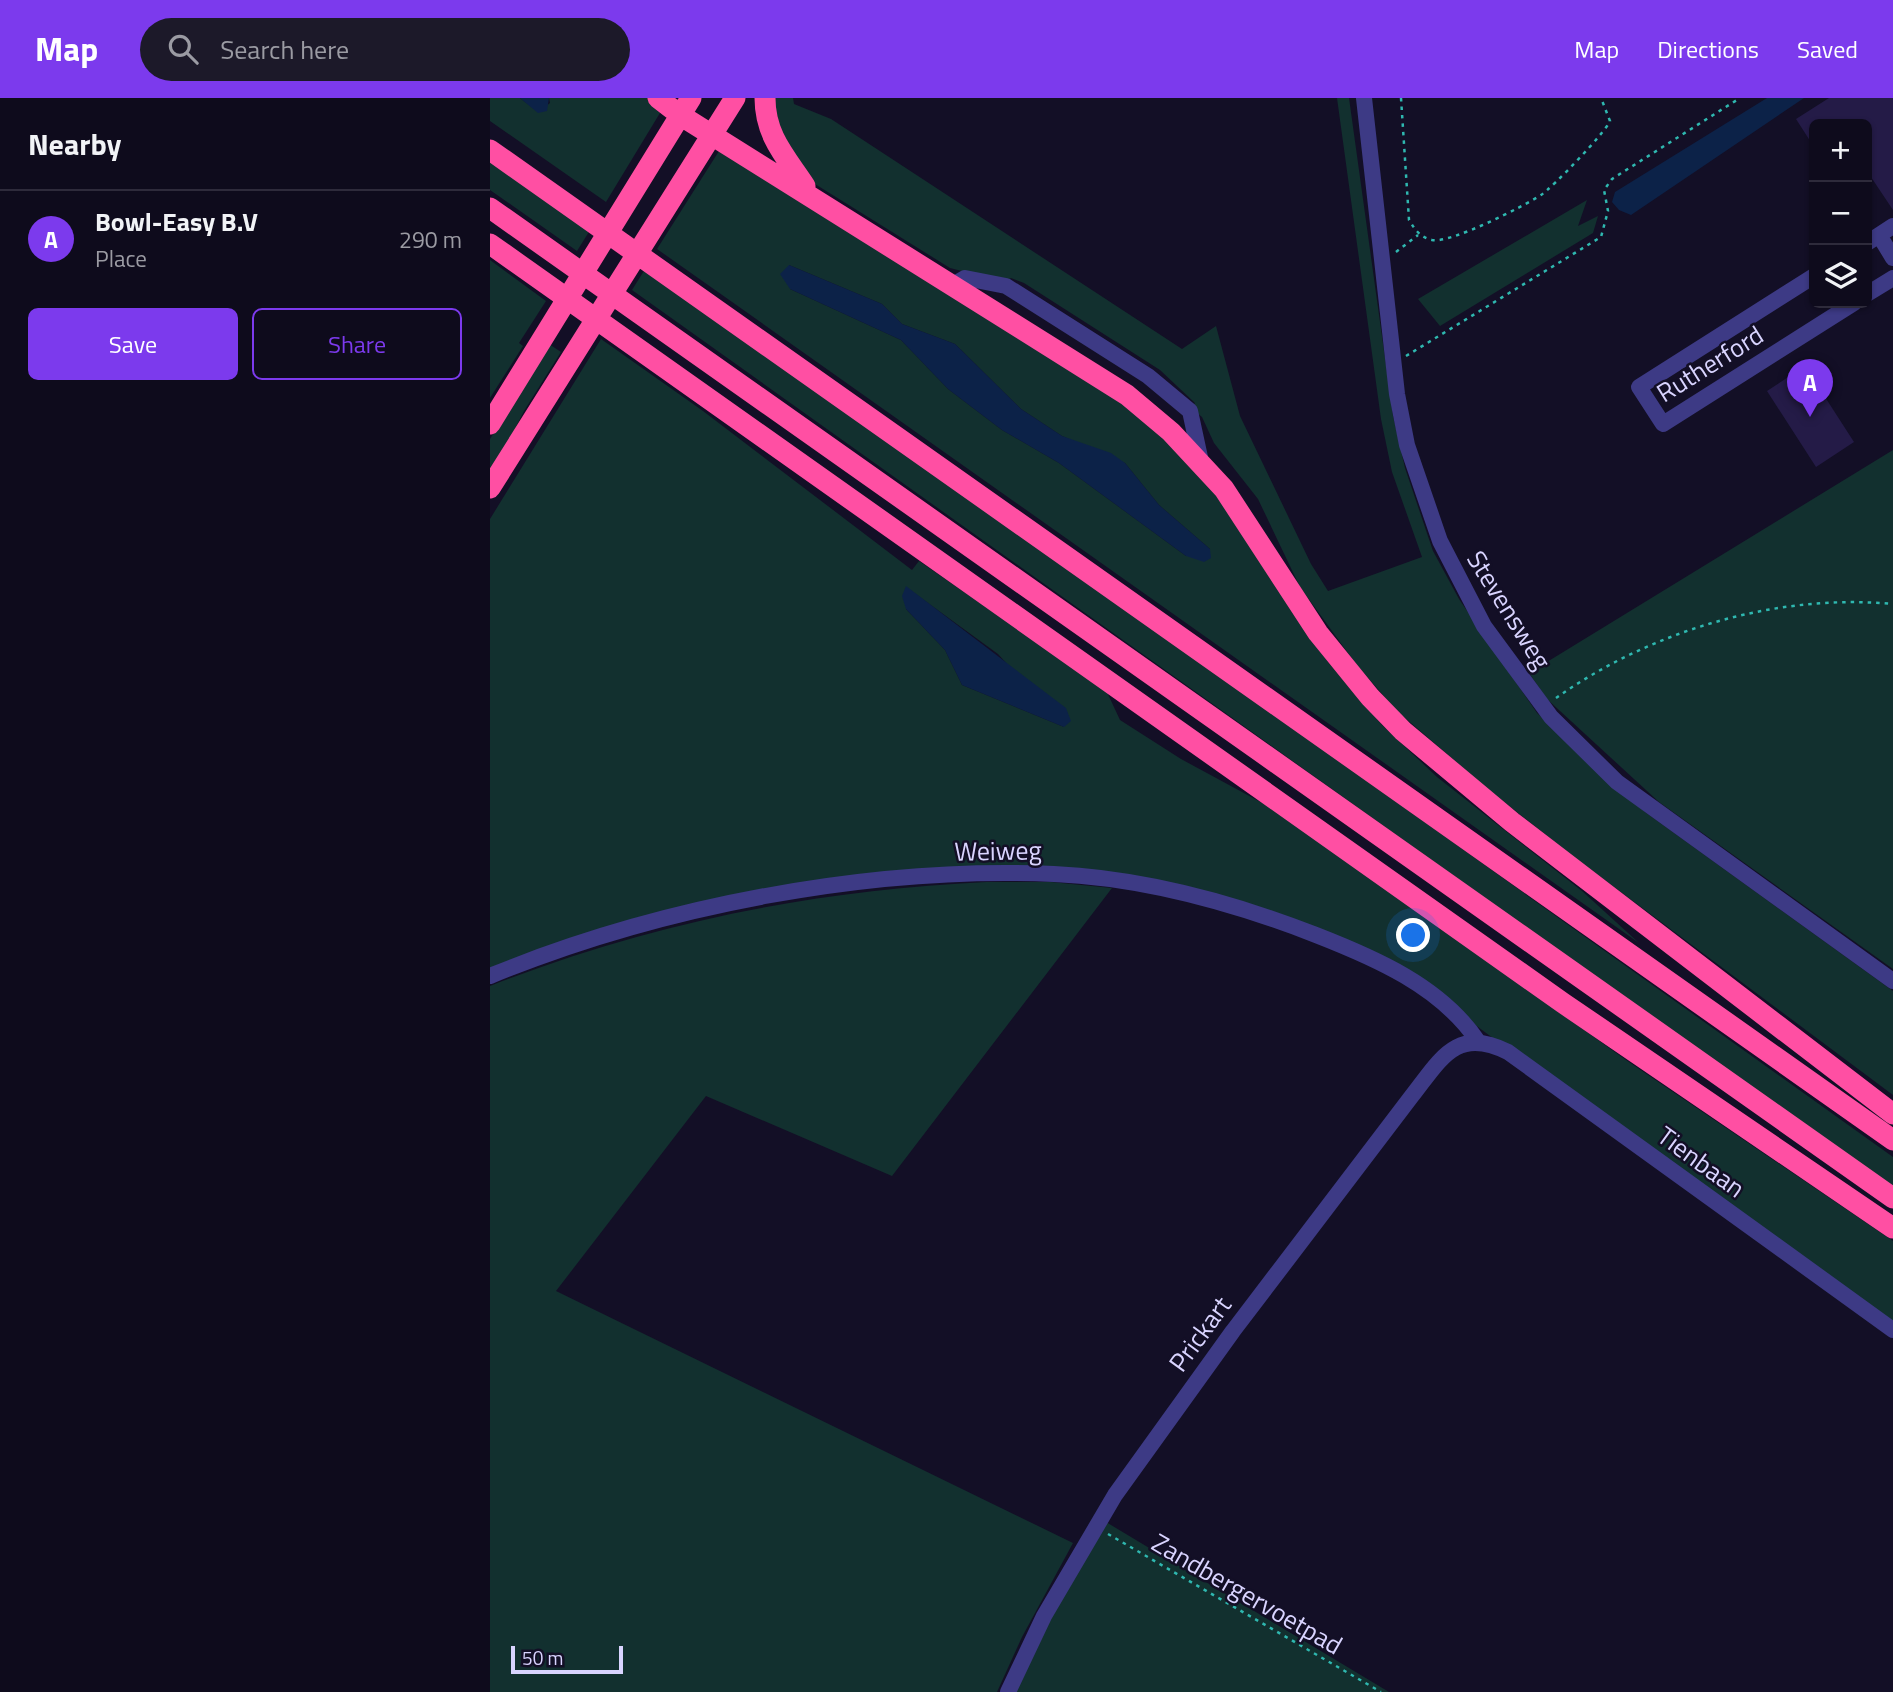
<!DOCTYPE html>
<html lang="en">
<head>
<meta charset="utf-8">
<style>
  body { margin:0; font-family:"Titillium Web",sans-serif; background:#1c1929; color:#f1f3f6 }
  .controls { position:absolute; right:21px; top:21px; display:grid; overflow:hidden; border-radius:10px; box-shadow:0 2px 5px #0004 }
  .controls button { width:63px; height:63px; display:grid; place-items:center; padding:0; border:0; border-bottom:2px solid #2e2b3b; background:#0e0b1c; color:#f1f3f6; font:35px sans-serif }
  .scale { position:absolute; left:21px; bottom:18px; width:112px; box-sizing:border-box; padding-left:7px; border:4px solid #d9d4ff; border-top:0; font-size:19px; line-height:24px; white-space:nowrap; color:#d9d4ff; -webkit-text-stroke:5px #130f26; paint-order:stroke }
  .you { position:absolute; left:924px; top:838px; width:24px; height:24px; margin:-18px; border:5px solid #fff; border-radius:50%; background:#1a73e8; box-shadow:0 0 0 10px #1a73e833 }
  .badge { display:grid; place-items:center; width:46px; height:46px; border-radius:50%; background:#7c3aed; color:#fff; font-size:23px; font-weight:700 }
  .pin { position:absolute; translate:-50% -58px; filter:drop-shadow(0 2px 4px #0008) }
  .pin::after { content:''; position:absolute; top:37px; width:24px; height:21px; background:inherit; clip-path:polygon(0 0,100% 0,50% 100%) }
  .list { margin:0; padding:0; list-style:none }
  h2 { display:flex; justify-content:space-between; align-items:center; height:91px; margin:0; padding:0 28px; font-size:30px }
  h2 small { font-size:23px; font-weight:400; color:#9b9ba3 }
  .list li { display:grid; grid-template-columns:46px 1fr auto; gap:21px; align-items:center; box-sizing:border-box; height:98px; padding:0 28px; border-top:2px solid #2e2b3b }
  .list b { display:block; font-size:26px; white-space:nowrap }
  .list p { margin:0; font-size:23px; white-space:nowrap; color:#9b9ba3 }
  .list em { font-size:23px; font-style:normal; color:#9b9ba3 }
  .actions { display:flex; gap:14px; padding:21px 28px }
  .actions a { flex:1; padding:16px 0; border:2px solid #7c3aed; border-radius:10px; text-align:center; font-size:24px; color:#7c3aed }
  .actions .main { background:#7c3aed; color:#fff }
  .icon { flex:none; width:38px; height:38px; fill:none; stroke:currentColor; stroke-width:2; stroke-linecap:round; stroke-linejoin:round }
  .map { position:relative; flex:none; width:1403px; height:1594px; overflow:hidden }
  header { display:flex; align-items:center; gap:42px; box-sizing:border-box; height:98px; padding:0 35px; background:#7c3aed; color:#fff }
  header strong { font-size:33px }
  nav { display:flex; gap:38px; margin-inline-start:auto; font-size:24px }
  .search { width:490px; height:63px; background:#1c1929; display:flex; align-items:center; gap:18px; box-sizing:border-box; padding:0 24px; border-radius:38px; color:#9b9ba3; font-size:26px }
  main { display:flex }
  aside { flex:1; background:#0e0b1c }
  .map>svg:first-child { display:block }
  .green { fill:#12302f; fill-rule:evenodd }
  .water { fill:#0c2248 }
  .building { fill:#241b47 }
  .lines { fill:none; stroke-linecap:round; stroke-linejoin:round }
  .path { stroke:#2fb8b0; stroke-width:2.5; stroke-dasharray:3.5 5; stroke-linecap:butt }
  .minor { stroke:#3d3a85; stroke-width:16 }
  .highway { stroke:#ff4fa3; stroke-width:21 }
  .labels { text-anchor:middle; stroke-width:5; stroke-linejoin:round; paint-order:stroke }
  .street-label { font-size:26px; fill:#d9d4ff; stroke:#130f26 }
</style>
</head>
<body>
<header>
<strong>Map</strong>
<div class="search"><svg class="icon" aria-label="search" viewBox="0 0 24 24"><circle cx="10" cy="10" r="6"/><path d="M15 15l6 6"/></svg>Search here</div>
<nav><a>Map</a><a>Directions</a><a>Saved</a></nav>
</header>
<main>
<aside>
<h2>Nearby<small></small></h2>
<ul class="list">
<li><span class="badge">A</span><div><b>Bowl-Easy B.V</b><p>Place</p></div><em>290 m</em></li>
</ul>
<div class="actions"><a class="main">Save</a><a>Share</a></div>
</aside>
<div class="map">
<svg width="1403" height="1594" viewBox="0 0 1403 1594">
  <rect width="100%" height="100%" fill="#130f26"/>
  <path class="green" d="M0 0H30L48 14 60 5 59 0H159L173 10 116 104 0 23Z
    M285 0H303L304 6 341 21 692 251 726 228 750 318 821 466 838 493 932 459 902 374 891 321 847 0H859L903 318 915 370 943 453 969 501 1047 615 1155 714 1403 893V997L1084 759 999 692 907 613 866 566 810 489 768 401 724 345 712 319 701 310 705 305 670 272 534 185 521 180 515 184 460 170 325 86C302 63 286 32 285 0Z
    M229 53 637 307 725 387 838 564 892 627 947 679 1092 793 1149 845 167 151ZM299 167 392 206 412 226 465 246 531 311 572 338 635 365 669 407 720 451 696 458 569 365 512 332 458 291 411 242 300 191Z
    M0 58 102 129 87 153 0 92Z
    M1097 102 1088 128 1108 118 1103 135 950 228 928 201Z
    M0 162 56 203 29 245 33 248 0 300Z
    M157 168 1403 1059V1091L142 192Z
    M111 241 213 313 422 472 429 463 616 592 630 622 691 661 789 714 1136 962 1403 1143V1228L1027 958 902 865 624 778 331 783 0 872V421ZM416 489 508 556 574 629 472 587 455 552 416 511Z
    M59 246 71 254 34 313 0 380V341Z
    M1403 352V871L1169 704 1057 601 1039 575Z
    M496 784H561L622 790 402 1078 216 998 66 1193 583 1445 532 1539 507 1594H0V888C163 824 321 793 496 784Z
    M616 1424 899 1594H522L545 1543Z"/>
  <path class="water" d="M30 0H59L57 13 48 15Z
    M1277 0H1314L1141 117 1129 112 1122 104 1125 94Z
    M299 167 392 206 412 226 465 246 531 311 572 338 621 355 635 365 669 407 720 451 721 460 714 464 696 458 569 365 512 332 458 291 411 242 300 191 290 176Z
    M416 488 576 610 581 623 574 629 472 587 455 552 416 511 412 498Z"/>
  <path class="building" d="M1339 0H1403V112L1381 79 1377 82V26H1324V49L1306 21Z
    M1315 268 1364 344 1326 369 1277 293Z"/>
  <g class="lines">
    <path class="path" d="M911 0 919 122C926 133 930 139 942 142 960 146 1034 108 1051 97 1063 89 1115 35 1120 23L1111 0
      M906 154 928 137
      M916 258 1111 139 1118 113 1114 92 1122 81 1250 0
      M1066 600C1161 533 1286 495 1403 506
      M618 1436 891 1594"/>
    <path class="minor" d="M874 0 907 296 917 347 950 443 994 528 1061 619 1127 684 1403 883
      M1389 137 1403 160
      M1377 145 1403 128
      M1324 178 1149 289 1173 326 1364 205
      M463 187 475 180 516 188 658 278 700 313 711 364
      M1377 196 1403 180
      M0 878C170 808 380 768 564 776 652 780 744 805 826 837 885 860 950 888 987 942
      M518 1594 554 1518 625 1397 743 1233 921 999C951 961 966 928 1018 954L1403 1232"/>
    <path class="highway" d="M168 0 190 17 637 297 681 334 734 391 828 535 880 599 913 633 1022 724 1403 1016
      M275 0C275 38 296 59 315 88
      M0 52 1403 1042
      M0 110 1403 1100
      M0 146 1073 905 1403 1130
      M0 326 201 0
      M0 390 245 0"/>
  </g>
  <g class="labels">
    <g class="street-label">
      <text transform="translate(1220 266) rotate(-32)" y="9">Rutherford</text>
      <text transform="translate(1019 512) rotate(58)" y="9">Stevensweg</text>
      <text transform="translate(508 753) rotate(-1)" y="9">Weiweg</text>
      <text transform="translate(1211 1064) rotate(36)" y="9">Tienbaan</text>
      <text transform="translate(710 1236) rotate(-54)" y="9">Prickart</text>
      <text transform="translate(757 1496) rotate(30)" y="9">Zandbergervoetpad</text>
    </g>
  </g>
</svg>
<div class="controls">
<button>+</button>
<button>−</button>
<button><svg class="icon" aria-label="layers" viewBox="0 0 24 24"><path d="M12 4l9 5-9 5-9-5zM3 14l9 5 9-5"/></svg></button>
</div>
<div class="scale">50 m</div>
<div class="you"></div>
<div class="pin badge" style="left:1320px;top:319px">A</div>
</div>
</main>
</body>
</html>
